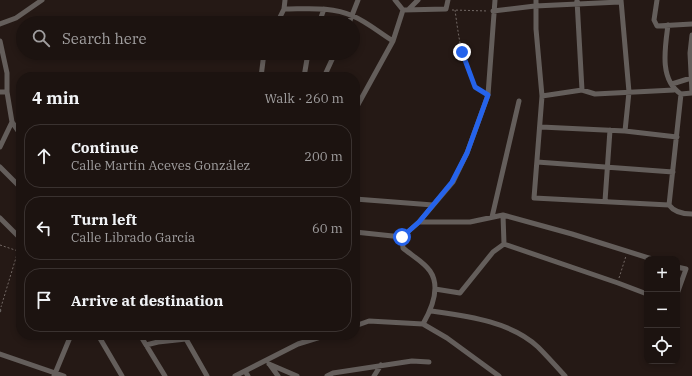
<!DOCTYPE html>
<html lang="en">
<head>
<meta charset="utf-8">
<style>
  body { margin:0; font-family:"IBM Plex Serif",serif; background:#29201e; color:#f1f3f6 }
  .controls { position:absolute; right:12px; bottom:12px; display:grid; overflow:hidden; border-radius:8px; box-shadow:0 2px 6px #0003 }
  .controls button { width:36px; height:36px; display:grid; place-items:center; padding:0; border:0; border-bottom:1px solid #3a3230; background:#1c1310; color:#f1f3f6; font:20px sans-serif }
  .stop { position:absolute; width:12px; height:12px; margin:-9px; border:3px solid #2563eb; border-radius:50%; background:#fff }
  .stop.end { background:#2563eb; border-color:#fff; box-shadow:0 1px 4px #0008 }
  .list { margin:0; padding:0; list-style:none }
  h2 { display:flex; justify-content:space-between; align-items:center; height:52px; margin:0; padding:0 16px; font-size:17px }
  h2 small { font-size:13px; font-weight:400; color:#a09e9f }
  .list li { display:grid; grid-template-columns:26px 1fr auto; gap:12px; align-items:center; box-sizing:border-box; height:64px; margin:0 8px 8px; padding:0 8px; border:1px solid #3a3230; border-radius:16px }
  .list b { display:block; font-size:15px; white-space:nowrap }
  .list p { margin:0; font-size:13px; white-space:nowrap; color:#a09e9f }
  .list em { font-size:13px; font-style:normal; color:#a09e9f }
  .icon { flex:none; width:22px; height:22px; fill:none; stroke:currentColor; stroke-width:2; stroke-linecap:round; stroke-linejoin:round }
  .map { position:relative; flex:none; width:692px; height:376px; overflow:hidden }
  .search { position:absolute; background:#1c1310; box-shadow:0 2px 6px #0003; left:16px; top:16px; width:344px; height:44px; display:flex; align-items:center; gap:10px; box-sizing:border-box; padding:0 14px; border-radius:22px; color:#a09e9f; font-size:15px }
  .panel { position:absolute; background:#1c1310; box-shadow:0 2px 6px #0003; left:16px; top:72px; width:344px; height:268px; border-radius:16px }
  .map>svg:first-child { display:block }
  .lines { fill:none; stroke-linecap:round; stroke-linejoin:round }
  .path { stroke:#726864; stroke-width:1; stroke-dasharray:2 2; stroke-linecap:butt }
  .lane { stroke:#645e5b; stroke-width:2.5 }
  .street { stroke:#645e5b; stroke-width:5 }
  .route { stroke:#2563eb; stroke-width:5 }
</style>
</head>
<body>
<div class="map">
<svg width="692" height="376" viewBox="0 0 692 376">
  <rect width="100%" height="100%" fill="#251915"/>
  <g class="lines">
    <path class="path" d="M452 10 488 11
      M455 10C458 31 463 80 482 91
      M0 245 18 251 1 307
      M619 278 626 256"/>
    <path class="lane" d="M0 311V310"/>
    <path class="street" d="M395 0 403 10
      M536 0V29L542 96 534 198 669 205
      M577 0 582 90
      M621 0 629 92 625 131
      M657 0 654 20 657 26 692 24
      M284 9C307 9 331 6 353 16 367 22 380 33 393 41
      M409 9 418 0
      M403 10 446 9 448 0
      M493 11 535 6 620 2
      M277 23 284 9 285 0
      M319 23 324 9
      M349 23 358 0
      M0 24 16 18 42 0
      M668 25C665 48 659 80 681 94L669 205C674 212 683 214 692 214
      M0 41 7 73V92L12 122 0 147
      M261 77 264 53
      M304 77 308 53
      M324 77 335 53
      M672 84 691 78
      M0 92H7
      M681 94 692 93 690 53 692 35
      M542 96 582 90 595 94 674 90
      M355 110 393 41 403 10
      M12 122 21 135
      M541 127 625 131 677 137
      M537 162 673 172
      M0 167 21 188
      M355 199 433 205
      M605 201 610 130
      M503 215 504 244 618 283 647 294
      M492 217 519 101
      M0 218 21 239
      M419 222H470L503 215 572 234 652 259
      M355 232 402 237
      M677 267 686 269 677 294
      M435 289 460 293 493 252 504 244
      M431 311C466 316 510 321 538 347 547 356 556 366 565 376
      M423 324 447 338 499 376
      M355 326 369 321 423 324C431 310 441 287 430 271 424 262 411 255 403 248L402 237 419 222 453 182 467 153 488 95 495 0
      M98 335 122 376
      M140 335 165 376
      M186 339 207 376
      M186 339 192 335
      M146 345 158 342 186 339
      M0 354 64 376
      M269 364 297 376
      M270 365 278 376
      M245 371 248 376
      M54 376 71 335
      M235 376 298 344 327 335
      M327 376 333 373 412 361 429 362
      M374 376 381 365"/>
  </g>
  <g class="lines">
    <path class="route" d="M402 237 419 222 452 182 467 153 488 95 475 87 462 52"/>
  </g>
</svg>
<div class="controls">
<button>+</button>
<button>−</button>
<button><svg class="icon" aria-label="locate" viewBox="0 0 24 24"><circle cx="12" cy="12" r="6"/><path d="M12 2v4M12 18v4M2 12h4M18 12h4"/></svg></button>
</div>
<div class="stop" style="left:402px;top:237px"></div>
<div class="stop end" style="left:462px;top:52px"></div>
<div class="search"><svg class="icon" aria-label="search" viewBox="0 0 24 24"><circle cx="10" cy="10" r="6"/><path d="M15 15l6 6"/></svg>Search here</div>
<section class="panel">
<h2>4 min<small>Walk · 260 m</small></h2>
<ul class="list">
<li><svg class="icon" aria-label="ahead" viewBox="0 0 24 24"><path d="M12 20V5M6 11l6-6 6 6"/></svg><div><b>Continue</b><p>Calle Martín Aceves González</p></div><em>200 m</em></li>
<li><svg class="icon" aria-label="left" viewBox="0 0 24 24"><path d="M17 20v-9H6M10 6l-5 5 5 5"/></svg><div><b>Turn left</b><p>Calle Librado García</p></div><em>60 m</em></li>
<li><svg class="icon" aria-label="arrive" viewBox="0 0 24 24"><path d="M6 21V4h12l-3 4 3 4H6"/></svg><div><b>Arrive at destination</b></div></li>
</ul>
</section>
</div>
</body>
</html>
